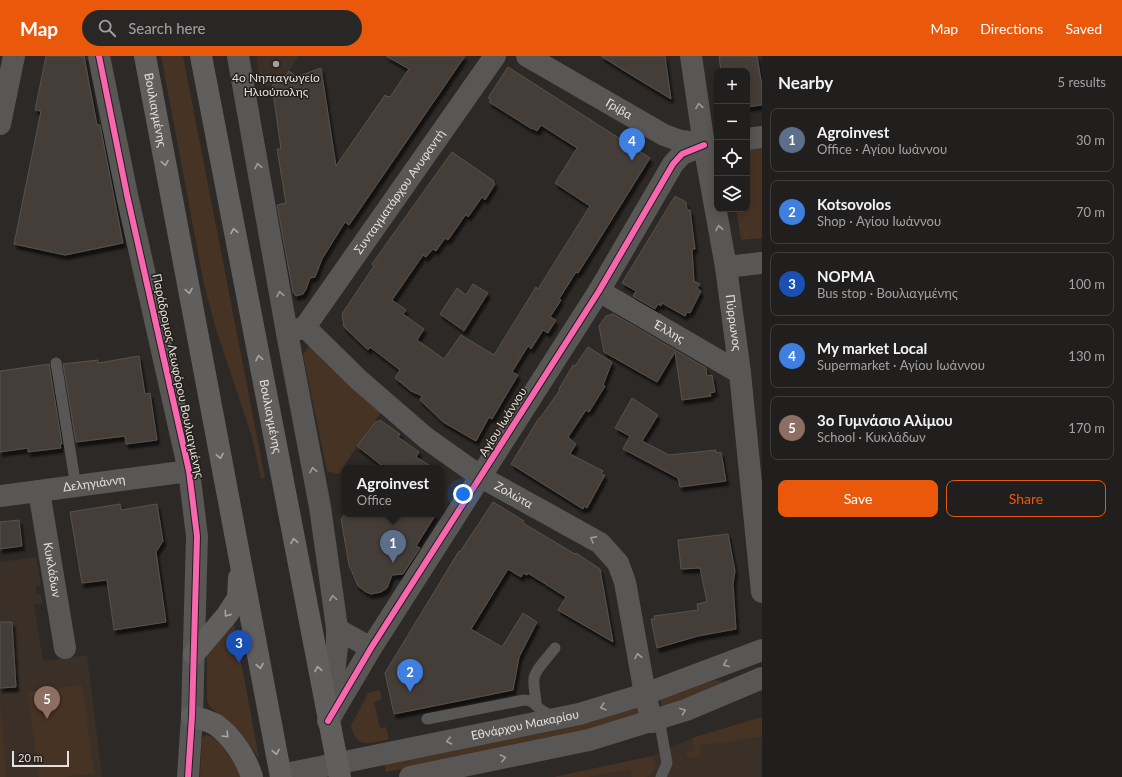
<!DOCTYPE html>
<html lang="en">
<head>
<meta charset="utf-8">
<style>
  body { margin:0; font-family:Lato,sans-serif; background:#292726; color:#f1f3f6 }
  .controls { position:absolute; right:12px; top:12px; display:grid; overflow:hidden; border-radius:8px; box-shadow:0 2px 10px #0003 }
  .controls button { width:36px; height:36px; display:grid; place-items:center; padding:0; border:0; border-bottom:1px solid #3e3d3b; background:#211f1d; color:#f1f3f6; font:20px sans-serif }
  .scale { position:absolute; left:12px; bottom:10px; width:57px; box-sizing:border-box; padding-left:4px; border:2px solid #e4e0dd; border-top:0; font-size:11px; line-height:14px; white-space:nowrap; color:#e4e0dd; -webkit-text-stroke:3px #251f1a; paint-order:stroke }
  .you { position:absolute; left:463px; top:438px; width:14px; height:14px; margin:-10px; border:3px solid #fff; border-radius:50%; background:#1a73e8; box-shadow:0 0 0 6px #1a73e833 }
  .badge { display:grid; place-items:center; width:26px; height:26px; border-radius:50%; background:#ea580c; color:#fff; font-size:13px; font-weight:700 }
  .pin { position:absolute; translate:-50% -33px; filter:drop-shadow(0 1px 2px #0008) }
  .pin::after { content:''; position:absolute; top:21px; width:14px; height:12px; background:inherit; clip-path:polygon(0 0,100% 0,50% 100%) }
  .popup { position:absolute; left:342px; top:409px; width:102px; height:52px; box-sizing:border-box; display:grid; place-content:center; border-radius:8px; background:#211f1d; filter:drop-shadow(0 1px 3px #0005); font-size:13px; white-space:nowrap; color:#a2a2a4 }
  .popup b { font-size:15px; color:#f1f3f6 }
  .popup::after { content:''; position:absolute; left:50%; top:100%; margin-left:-8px; border:8px solid transparent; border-top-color:#211f1d }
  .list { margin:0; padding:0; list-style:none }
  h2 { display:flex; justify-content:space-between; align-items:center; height:52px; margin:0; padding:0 16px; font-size:17px }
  h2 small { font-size:13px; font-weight:400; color:#a2a2a4 }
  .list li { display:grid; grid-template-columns:26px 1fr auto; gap:12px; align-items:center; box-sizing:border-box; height:64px; margin:0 8px 8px; padding:0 8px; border:1px solid #3e3d3b; border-radius:8px }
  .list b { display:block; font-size:15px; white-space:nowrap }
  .list p { margin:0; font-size:13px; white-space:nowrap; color:#a2a2a4 }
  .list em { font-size:13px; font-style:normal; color:#a2a2a4 }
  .actions { display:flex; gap:8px; padding:12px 16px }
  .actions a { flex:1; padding:9px 0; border:1px solid #ea580c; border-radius:8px; text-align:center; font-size:14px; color:#ea580c }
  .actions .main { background:#ea580c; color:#fff }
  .icon { flex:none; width:22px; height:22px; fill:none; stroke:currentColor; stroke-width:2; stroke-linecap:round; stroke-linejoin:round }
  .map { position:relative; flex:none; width:762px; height:721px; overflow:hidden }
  header { display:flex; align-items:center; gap:24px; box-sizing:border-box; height:56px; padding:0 20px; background:#ea580c; color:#fff }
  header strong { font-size:19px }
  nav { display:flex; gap:22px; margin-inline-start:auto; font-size:14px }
  .search { width:280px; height:36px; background:#292726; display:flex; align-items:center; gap:10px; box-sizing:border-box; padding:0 14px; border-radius:22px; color:#a2a2a4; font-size:15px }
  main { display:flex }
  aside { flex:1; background:#211f1d }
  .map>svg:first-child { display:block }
  .built { fill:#3a3028 }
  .green { fill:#473324 }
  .building { fill:#443e38; stroke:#555250; filter:url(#shadow) }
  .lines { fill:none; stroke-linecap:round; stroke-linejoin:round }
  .service { stroke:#585756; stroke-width:11 }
  .minor { stroke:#585756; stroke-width:22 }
  .tertiary { stroke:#585756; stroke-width:22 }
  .primary { stroke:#615f5e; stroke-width:22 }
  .cycleway-casing { stroke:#251f1a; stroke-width:8 }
  .cycleway { stroke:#f766af; stroke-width:6 }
  .oneway { stroke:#9e9c9a }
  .oneway2 { stroke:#a9a6a4 }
  .poi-dot { fill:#a4a09d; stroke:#251f1a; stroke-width:1.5 }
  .labels { text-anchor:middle; stroke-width:3; stroke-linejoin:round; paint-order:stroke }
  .poi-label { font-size:12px; fill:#e4e0dd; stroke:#251f1a }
  .street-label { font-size:12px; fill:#e4e0dd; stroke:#251f1a }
</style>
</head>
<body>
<header>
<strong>Map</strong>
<div class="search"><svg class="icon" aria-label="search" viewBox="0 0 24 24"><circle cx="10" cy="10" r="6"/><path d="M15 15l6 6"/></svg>Search here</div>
<nav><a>Map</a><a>Directions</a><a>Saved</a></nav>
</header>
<main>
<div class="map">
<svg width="762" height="721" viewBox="0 0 762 721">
  <defs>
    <filter id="shadow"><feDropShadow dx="2.5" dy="4.5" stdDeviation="1" flood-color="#0009"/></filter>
  </defs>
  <rect width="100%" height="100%" fill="#2c2927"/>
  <path class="built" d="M256 0H299L282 26 261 31Z
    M36 501 41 529 36 530 37 539 41 538 43 547 34 548 43 605 87 599 102 721H0V506Z
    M762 661V721H554L652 700 692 682Z"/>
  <path class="green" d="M161 0H183L265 422 261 423 252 381 216 273 204 228Z
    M762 91V182L741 184 736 153H747V93Z
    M312 287 382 355 357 390 339 418 327 415 303 299Z
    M234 567 259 702 240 676 209 650 207 643V598Z
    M716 624 721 625 723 627 721 632 662 650 659 641Z
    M82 629 94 717 64 721H39L28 636Z
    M380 634 382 643 374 646 380 672 386 671 389 683C370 687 357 694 351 670L368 637Z
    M0 643 6 721H0Z
    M635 651 638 652 642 657 559 682 386 716 384 707Z
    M762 661V680L700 690 701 700 689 702 685 696 695 695 692 682Z
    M206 679C227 684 233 704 242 721H200L202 682Z
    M652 700C658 707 655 718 646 721 642 721 636 721 632 721L630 713 587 721H554Z"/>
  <path class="building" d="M46 0H84L97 69H100L123 187 65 199 14 188 41 55 35 54Z
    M386 0H465L349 169 345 166 322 203 315 221 310 222 306 233 303 238 296 240 293 236 277 149 286 147 277 93H281L272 29 282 26 289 15 297 21 321 12 336 110 385 39 388 41 389 40 390 41 409 13Z
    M601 0H665L671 43 623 14Z
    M719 0H757L762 30V49L747 51V15H721Z
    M508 11 650 102 592 195 578 217 576 216 559 243 561 244 550 261 556 264 548 277 543 274 531 293 528 290 512 316 518 319 492 363 489 361 476 385 443 366 420 344 422 340 411 335 395 322 400 314 370 291 368 294 344 271 342 258 374 210 372 208 452 96 494 125 493 126 495 128 485 144 482 141 468 161 466 158 448 184 445 182 436 195 433 193 426 201 423 199 392 244 406 254 403 258 424 273 417 284 444 303 461 279 494 299 536 231 538 233 590 150 555 127 577 92 541 69 537 75 532 72V73L489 46 491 44 488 42Z
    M675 140 686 146 687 154H690L695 193H692L694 225 700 228 697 232 701 235 690 257 687 256 685 260 662 247 661 250 658 248 655 253 633 240 636 235 622 227Z
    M473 228 488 237 464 275 440 258 457 232 466 239Z
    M613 258 706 312 707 320 712 319 715 336 710 337 711 340 682 344 675 296 657 326 604 296 599 270 606 260Z
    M588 291 612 306 603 329 605 330 589 356 586 354 568 381 576 388 570 398 603 415 601 418 605 419 587 452 584 450 583 453 511 408 539 362H540L560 334 559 333 573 309 575 310Z
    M139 300 145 338 150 337 157 384 126 388 125 380 76 386 63 308 98 304V307Z
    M49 308 62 388 60 389 61 392 28 396V392L0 396V315Z
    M632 342 658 359 642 385 669 399 716 394V397L721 396 726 425 680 431 678 422 623 393 630 380 615 372Z
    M380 364 400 378 398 381 419 396 416 401 434 412H385L357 390 376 365 378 366Z
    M493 446 524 465 523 467 575 498 576 497 600 513 613 586 558 554 566 541 528 517 527 519 523 517 521 521 508 513 471 573 502 591 523 557 537 566 519 601 513 634 394 658 385 617 459 495 460 496Z
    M120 448 121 454 157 448 163 485 156 496 166 566 114 574 107 524 82 527 70 456Z
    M345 458H436L416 490 420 492 403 518 392 519 387 532 381 536 371 538 366 536 358 530 349 509 341 463Z
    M19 464 22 490 0 493V466Z
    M728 478 735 515 733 528 736 573 698 580 657 592 651 563H655L654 560 698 554 697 548 707 546 700 512 681 513 678 484Z
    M0 566H12L16 631 0 632Z"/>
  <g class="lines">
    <path class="service" d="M56 307 76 431
      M536 648C536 640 533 631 534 623 534 615 549 600 555 592
      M427 663 524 644C534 644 536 651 543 655 546 658 551 659 555 660
      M659 663 667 707 661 721"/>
    <g class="minor">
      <path id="s1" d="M527 0 664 79 681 85 706 88"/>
      <path id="s2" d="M691 0 704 89 726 211 740 317 762 536"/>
      <path d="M0 68 14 0"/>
      <path d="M747 83 762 81"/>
      <path d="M726 211 762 207"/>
      <path id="s3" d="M599 235 740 317"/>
      <path id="s4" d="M305 271 495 0"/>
      <path id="s5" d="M287 277 305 271 359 324 426 382 481 421 600 487 618 507 625 526 645 638 652 666"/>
      <path id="s6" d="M39 435 65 592"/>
      <path id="s7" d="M0 440 189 415"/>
      <path d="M337 573 371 592"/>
      <path d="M328 665 371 592 599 235 673 108 682 98 704 89"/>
    </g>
    <g class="tertiary">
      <path d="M99 0 127 139 189 415 197 480 192 660 188 721"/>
      <path d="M238 0 287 277 320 451 334 550 337 573V591L330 656"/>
      <path id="s8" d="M281 719 579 658 645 638 762 594"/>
      <path d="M410 721 589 684 686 654 762 622"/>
    </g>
    <g class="primary">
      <path id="s9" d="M145 0 281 721"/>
      <path id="s10" d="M201 0 340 721"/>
      <path d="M194 598 227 559 238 542 239 522"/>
      <path d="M192 660C200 663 210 665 216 669 233 681 246 702 252 721"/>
    </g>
    <defs>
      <path id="cycleway" d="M99 0 127 139 189 415 197 480 192 660 188 721
        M328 665 371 592 599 235 673 108 682 98 704 89"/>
    </defs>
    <use href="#cycleway" class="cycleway-casing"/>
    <use href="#cycleway" class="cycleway"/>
  </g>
  <defs><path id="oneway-chevron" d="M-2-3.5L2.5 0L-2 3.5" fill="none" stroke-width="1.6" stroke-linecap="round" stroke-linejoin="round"/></defs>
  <g class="oneway">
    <use href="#oneway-chevron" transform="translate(699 50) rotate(-99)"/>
    <use href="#oneway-chevron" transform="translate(258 110) rotate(-100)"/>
    <use href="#oneway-chevron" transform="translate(719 172) rotate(-100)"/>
    <use href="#oneway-chevron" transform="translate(280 238) rotate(-100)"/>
    <use href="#oneway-chevron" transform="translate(313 414) rotate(-101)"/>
    <use href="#oneway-chevron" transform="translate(593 483) rotate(-151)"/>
    <use href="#oneway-chevron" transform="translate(333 542) rotate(-98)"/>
    <use href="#oneway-chevron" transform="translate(638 600) rotate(-101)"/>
    <use href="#oneway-chevron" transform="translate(726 608) rotate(159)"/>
    <use href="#oneway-chevron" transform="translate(603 651) rotate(164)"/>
    <use href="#oneway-chevron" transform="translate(683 655) rotate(-20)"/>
    <use href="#oneway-chevron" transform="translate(449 685) rotate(168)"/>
    <use href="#oneway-chevron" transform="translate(503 702) rotate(-12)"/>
  </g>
  <g class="oneway2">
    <use href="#oneway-chevron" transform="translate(165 107) rotate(79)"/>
    <use href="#oneway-chevron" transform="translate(234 175) rotate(-101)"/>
    <use href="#oneway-chevron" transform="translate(189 235) rotate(79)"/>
    <use href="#oneway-chevron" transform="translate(259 302) rotate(-101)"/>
    <use href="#oneway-chevron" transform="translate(220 400) rotate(79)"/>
    <use href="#oneway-chevron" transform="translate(294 485) rotate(-101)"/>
    <use href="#oneway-chevron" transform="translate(227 558) rotate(126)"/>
    <use href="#oneway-chevron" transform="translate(260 610) rotate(79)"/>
    <use href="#oneway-chevron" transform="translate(318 613) rotate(-101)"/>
    <use href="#oneway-chevron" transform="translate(226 679) rotate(46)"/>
    <use href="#oneway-chevron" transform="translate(276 696) rotate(79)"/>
  </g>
  <circle class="poi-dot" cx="276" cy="8" r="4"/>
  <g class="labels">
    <g class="poi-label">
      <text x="276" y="26">4ο Νηπιαγωγείο<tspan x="276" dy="14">Ηλιούπολης</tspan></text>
    </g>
    <g class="street-label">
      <text dy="4" stroke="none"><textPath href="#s1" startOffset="106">Γρίβα</textPath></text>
      <text dy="4" stroke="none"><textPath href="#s9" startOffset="55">Βουλιαγμένης</textPath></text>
      <text dy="4" stroke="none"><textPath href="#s4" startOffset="165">Συνταγματάρχου Ανυφαντή</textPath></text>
      <text dy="4" stroke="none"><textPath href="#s2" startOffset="270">Πύρρωνος</textPath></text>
      <text dy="4" stroke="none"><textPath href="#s3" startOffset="81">Έλλης</textPath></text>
      <text transform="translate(178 320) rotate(78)" y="4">Παράδρομος Λεωφόρου Βουλιαγμένης</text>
      <text dy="4" stroke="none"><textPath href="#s10" startOffset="367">Βουλιαγμένης</textPath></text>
      <text transform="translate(503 366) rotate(-58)" y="4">Αγίου Ιωάννου</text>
      <text dy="4" stroke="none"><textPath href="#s7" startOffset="95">Δεληγιάννη</textPath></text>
      <text dy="4" stroke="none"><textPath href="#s5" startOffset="288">Ζολώτα</textPath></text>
      <text dy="4" stroke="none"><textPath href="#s6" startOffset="80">Κυκλάδων</textPath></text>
      <text dy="4" stroke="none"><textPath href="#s8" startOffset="249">Εθνάρχου Μακαρίου</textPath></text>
    </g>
  </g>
</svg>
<div class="controls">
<button>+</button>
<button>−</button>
<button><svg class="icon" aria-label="locate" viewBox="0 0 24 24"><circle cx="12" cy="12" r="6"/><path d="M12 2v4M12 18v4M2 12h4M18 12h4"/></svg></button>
<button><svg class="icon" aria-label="layers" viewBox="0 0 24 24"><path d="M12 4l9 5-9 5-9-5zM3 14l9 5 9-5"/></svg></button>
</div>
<div class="scale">20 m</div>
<div class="you"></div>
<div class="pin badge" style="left:393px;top:507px;background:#5c6f8a">1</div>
<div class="popup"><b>Agroinvest</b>Office</div>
<div class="pin badge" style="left:410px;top:636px;background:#3f7fe0">2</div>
<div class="pin badge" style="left:239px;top:607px;background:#1a4fb4">3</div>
<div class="pin badge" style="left:632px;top:105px;background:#3f7fe0">4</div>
<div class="pin badge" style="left:47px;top:663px;background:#8d6e63">5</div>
</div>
<aside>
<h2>Nearby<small>5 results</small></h2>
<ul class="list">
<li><span class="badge" style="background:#5c6f8a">1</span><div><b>Agroinvest</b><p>Office · Αγίου Ιωάννου</p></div><em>30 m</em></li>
<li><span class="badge" style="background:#3f7fe0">2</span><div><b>Kotsovolos</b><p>Shop · Αγίου Ιωάννου</p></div><em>70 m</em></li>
<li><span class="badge" style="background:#1a4fb4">3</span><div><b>ΝΟΡΜΑ</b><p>Bus stop · Βουλιαγμένης</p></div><em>100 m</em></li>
<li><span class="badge" style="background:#3f7fe0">4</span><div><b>My market Local</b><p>Supermarket · Αγίου Ιωάννου</p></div><em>130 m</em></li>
<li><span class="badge" style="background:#8d6e63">5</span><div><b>3ο Γυμνάσιο Αλίμου</b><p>School · Κυκλάδων</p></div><em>170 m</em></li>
</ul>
<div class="actions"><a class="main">Save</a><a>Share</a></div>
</aside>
</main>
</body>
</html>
